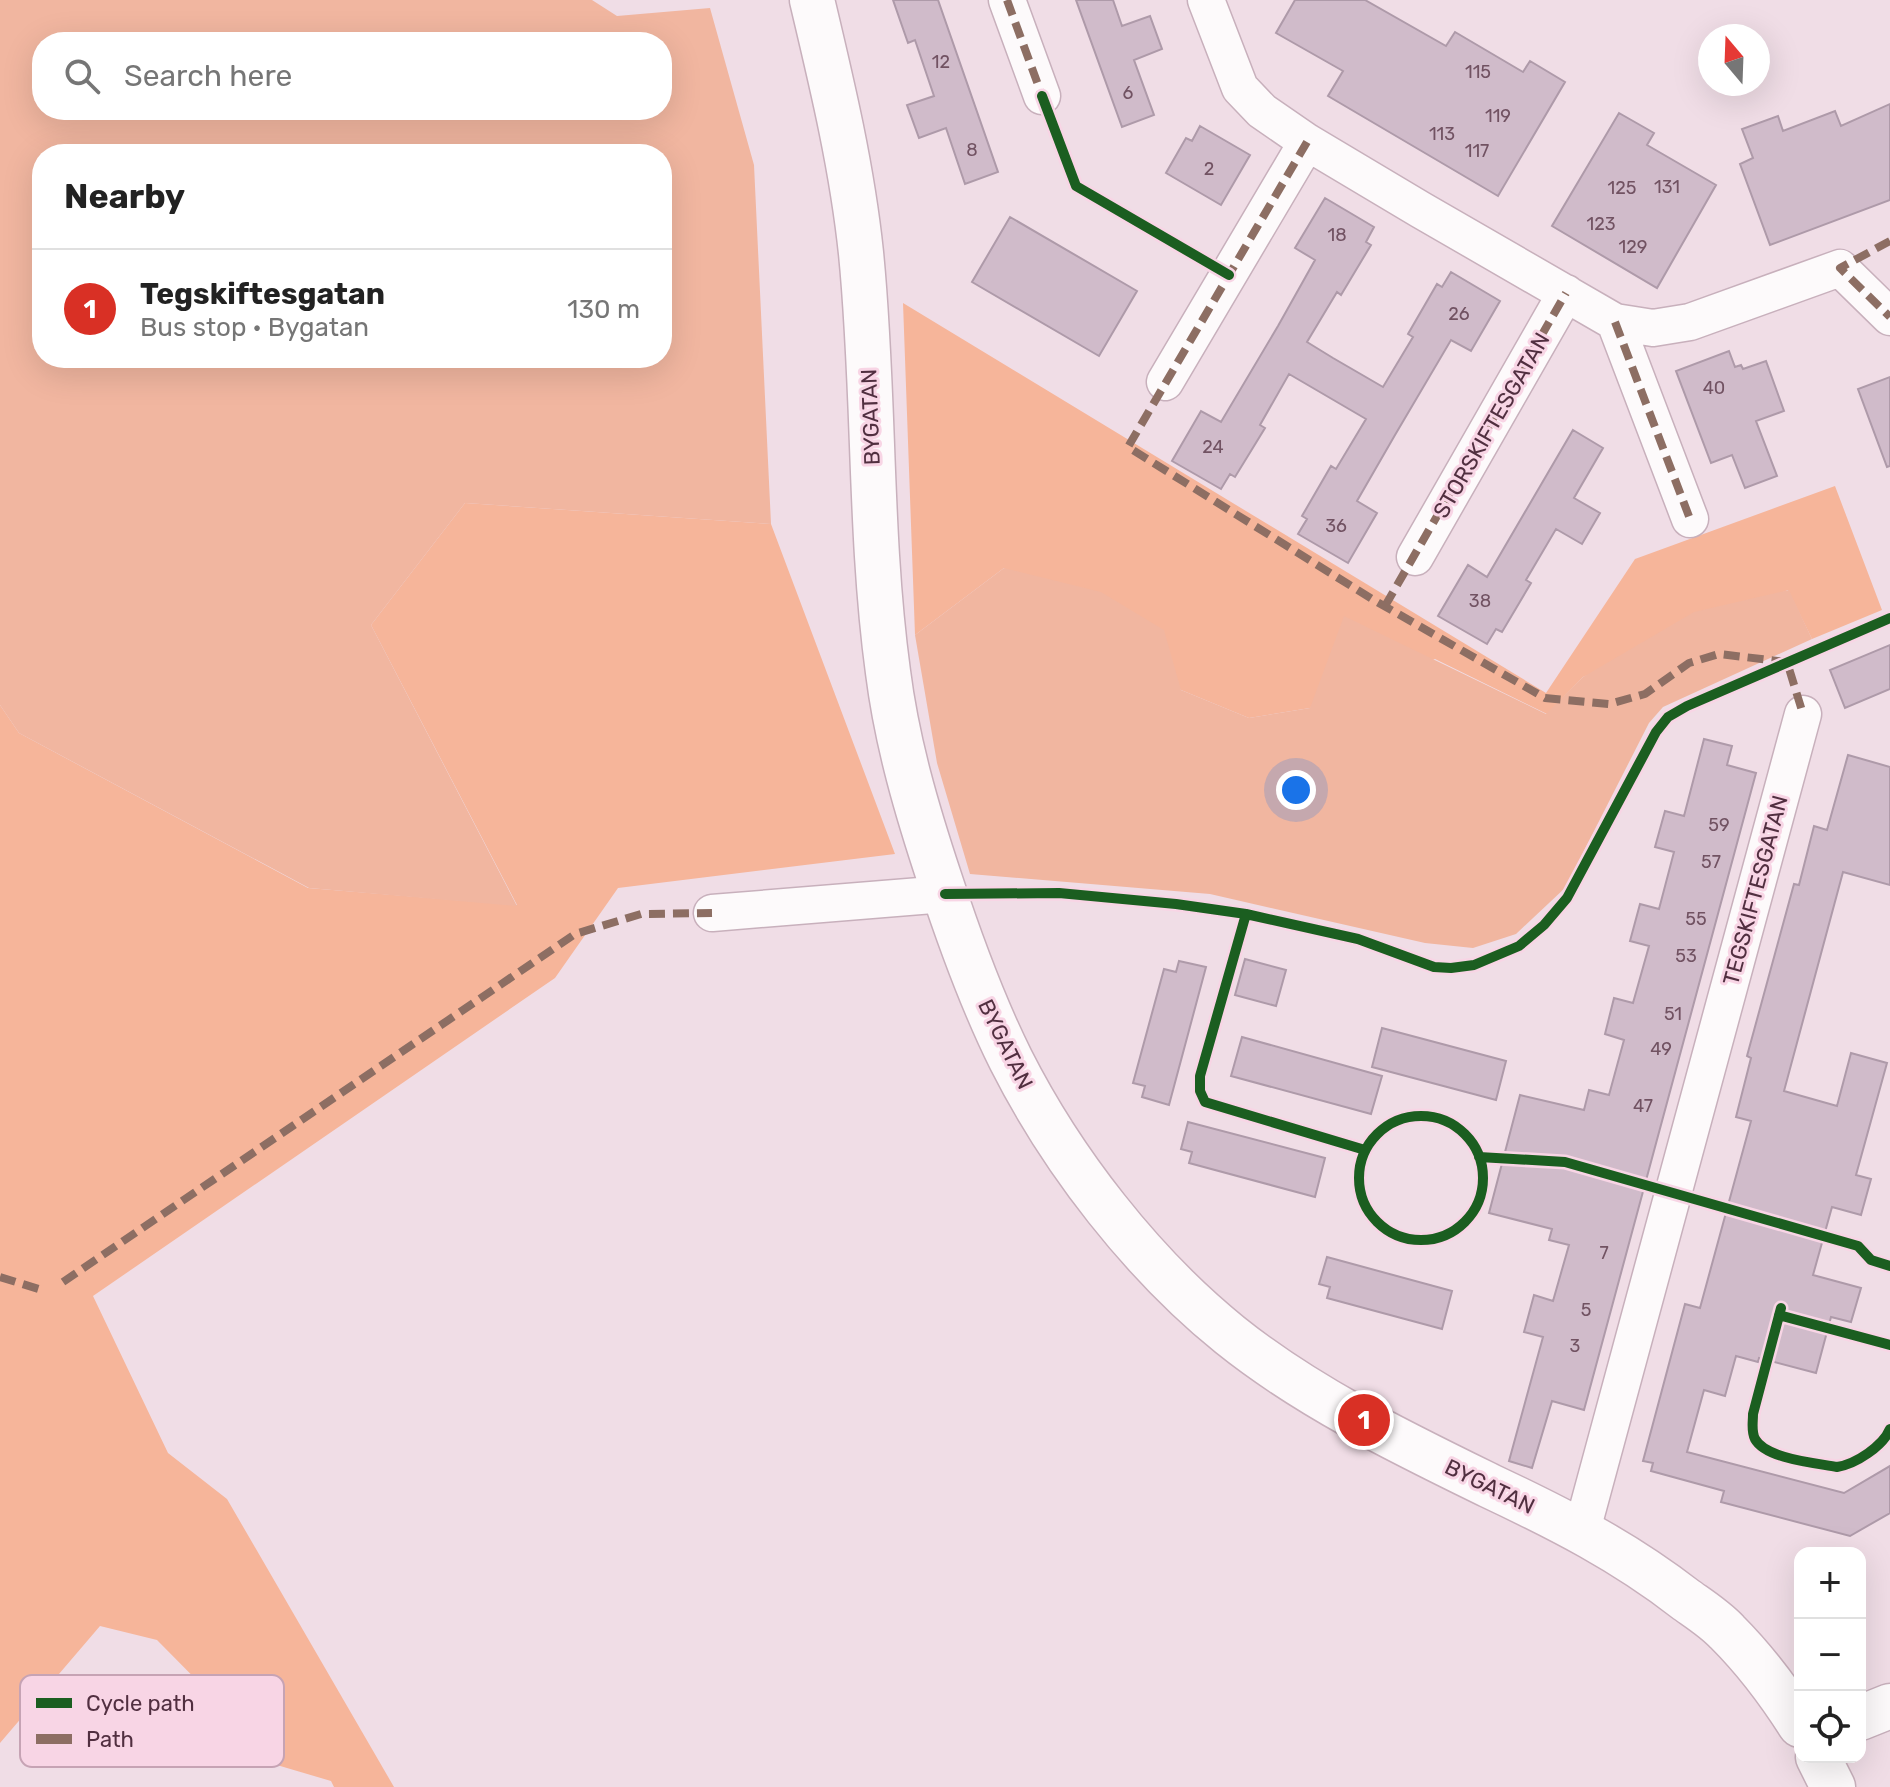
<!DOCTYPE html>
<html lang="en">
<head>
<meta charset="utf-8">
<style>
  body { margin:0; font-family:Rubik,sans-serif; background:#f2f2f2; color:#222 }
  .controls { position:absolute; right:24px; bottom:24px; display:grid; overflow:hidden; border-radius:16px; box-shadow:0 8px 32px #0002 }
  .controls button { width:72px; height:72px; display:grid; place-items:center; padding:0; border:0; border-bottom:2px solid #e0e0e0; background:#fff; color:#222; font:40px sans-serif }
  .compass { position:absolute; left:1698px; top:24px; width:72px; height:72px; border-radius:50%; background:#fff; box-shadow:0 8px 32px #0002; rotate:341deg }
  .you { position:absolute; left:1296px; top:790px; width:28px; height:28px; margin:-20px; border:6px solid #fff; border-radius:50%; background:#1a73e8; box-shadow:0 0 0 12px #1a73e833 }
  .badge { display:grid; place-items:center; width:52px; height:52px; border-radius:50%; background:#d93025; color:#fff; font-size:26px; font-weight:700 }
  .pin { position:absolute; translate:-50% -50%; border:4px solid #fff; box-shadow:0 2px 8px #0006 }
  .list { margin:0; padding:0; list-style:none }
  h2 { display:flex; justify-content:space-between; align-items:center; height:104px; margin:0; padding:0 32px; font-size:34px }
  h2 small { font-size:26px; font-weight:400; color:#767676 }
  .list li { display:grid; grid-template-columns:52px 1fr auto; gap:24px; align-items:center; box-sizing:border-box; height:120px; padding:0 32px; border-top:2px solid #e0e0e0 }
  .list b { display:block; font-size:30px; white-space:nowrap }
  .list p { margin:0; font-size:26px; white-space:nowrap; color:#767676 }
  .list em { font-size:26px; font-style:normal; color:#767676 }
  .icon { flex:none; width:44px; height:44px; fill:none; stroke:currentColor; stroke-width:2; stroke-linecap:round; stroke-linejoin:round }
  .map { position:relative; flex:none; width:1890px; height:1787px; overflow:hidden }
  .search { position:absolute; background:#fff; box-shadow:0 8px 32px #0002; left:32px; top:32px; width:640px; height:88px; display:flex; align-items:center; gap:20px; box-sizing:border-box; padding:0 28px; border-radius:32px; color:#767676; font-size:30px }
  .panel { position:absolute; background:#fff; box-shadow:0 8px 32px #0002; left:32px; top:144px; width:640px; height:224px; border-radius:32px }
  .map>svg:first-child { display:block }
  .green { fill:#f6b59a }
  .forest { fill:#f1b6a0; fill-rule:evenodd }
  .building { fill:#d0bbca; stroke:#ae9aa9; stroke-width:2 }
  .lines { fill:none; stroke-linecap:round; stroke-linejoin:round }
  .minor-casing { stroke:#c8b0bc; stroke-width:39 }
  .tertiary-casing { stroke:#c8b0bc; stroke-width:47 }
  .minor { stroke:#fdfafb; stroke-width:36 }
  .tertiary { stroke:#fdfafb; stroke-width:44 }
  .quiet { stroke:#8d6e63; stroke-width:8; stroke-dasharray:16 8; stroke-linecap:butt }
  .cycleway-casing { stroke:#f8d5e5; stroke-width:15 }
  .cycleway { stroke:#1b5e20; stroke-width:10 }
  .labels { text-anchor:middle; stroke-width:6; stroke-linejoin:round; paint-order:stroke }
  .number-label { font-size:18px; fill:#715262 }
  .street-label { font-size:22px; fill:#512f40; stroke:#f8d5e5 }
  .key { fill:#f8d5e5; stroke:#c6a3b4; stroke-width:2 }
  .key-label { font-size:22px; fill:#512f40 }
</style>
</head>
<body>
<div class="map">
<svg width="1890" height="1787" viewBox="0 0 1890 1787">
  <rect width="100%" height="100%" fill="#f0dde6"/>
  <path class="green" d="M903 303 1546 693 1635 559 1835 486 1882 610 1812 639 1788 590 1583 677 1547 714 1435 659 1310 708 1249 718 1181 690 1004 568 915 635Z
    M465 503 771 524 895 854 618 888 555 978 93 1296 168 1453 227 1499 394 1787H334L331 1781 253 1758 243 1727 157 1640 100 1626 0 1743V705L19 733 308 888 517 905 371 625Z"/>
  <path class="forest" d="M0 0H592L617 16 710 8 754 165 771 524 465 503 371 625 517 906 309 888 19 733 0 705ZM42 42H662V110H42ZM42 154H662V358H42Z
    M1004 568 1101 592 1164 630 1181 690 1249 718 1310 708 1344 616 1546 714 1583 677 1694 612 1789 590 1812 639 1663 707 1649 723 1565 888 1516 934 1473 948 1425 943 1210 894 970 874 937 763 915 635Z"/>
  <path class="building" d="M893 0H938L998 172 965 184 946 128 919 138 907 105 934 96 915 40 908 43Z
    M1076 0H1113L1122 26 1150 16 1162 49 1134 60 1154 115 1122 127Z
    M1295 0H1365L1446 46 1455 32 1523 72 1530 61 1565 82 1498 196 1328 96 1343 71 1276 33Z
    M1890 104V200L1770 245 1740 164 1753 158 1742 129 1778 116 1783 131 1835 111 1841 126Z
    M1619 113 1654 133 1647 145 1716 185 1657 288 1552 226Z
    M1200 126 1250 155 1221 205 1166 173 1186 138 1192 141Z
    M1325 198 1374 227 1366 242 1371 245 1341 295 1337 292 1307 342 1333 358 1383 387 1413 337 1408 334 1437 284 1442 287 1451 272 1500 301 1471 351 1451 340 1395 435 1357 501 1377 513 1348 563 1298 534 1307 519 1302 516 1331 466 1336 469 1366 419 1289 374 1260 425 1265 428 1235 477 1230 474 1221 489 1172 461 1201 411 1221 422 1278 326 1315 260 1295 248Z
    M1010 217 1137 291 1099 356 972 282Z
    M1729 351 1735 367 1741 365 1743 369 1766 361 1784 411 1756 421 1777 476 1745 488 1732 455 1711 463 1676 371Z
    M1890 377V466L1887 467 1858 389Z
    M1573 430 1603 448 1574 498 1600 513 1582 544 1556 529 1526 580 1531 583 1502 632 1496 629 1487 644 1438 616 1468 565 1487 577Z
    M1890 645V689L1845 708 1830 670Z
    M1704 739 1732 746 1727 765 1756 773 1584 1410 1552 1401 1532 1468 1509 1461 1543 1337 1524 1332 1534 1295 1553 1301 1569 1245 1549 1240 1552 1229 1489 1213 1520 1095 1584 1110 1589 1090 1609 1095 1624 1040 1605 1034 1614 998 1633 1003 1649 946 1630 941 1640 904 1659 909 1674 852 1655 847 1665 811 1684 816Z
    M1848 755 1890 767V885L1843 872 1784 1091 1837 1106 1851 1053 1887 1063 1856 1175 1871 1179 1861 1215 1832 1207 1813 1275 1861 1288 1851 1322 1831 1317 1816 1373 1759 1358 1758 1362 1736 1356 1725 1396 1704 1390 1687 1452 1844 1493 1890 1466V1513L1850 1536 1721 1502 1724 1491 1651 1471 1653 1463 1643 1461 1685 1304 1700 1308 1751 1121 1736 1117 1751 1058 1747 1056 1794 884 1799 885 1814 826 1827 830Z
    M1245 959 1286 970 1276 1006 1235 995Z
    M1179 961 1206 967 1169 1105 1142 1097 1145 1086 1133 1083 1164 969 1176 972Z
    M1382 1028 1506 1061 1496 1100 1372 1067Z
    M1242 1037 1382 1076 1371 1114 1231 1076Z
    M1188 1122 1325 1158 1315 1197 1189 1163 1192 1152 1181 1149Z
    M1327 1257 1452 1291 1442 1329 1327 1298 1330 1287 1319 1284Z"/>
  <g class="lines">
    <defs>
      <path id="minor" d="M1007 0 1042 96
        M1206 0 1240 88 1262 111 1307 142 1421 210 1615 322 1653 328 1690 322 1840 268 1890 317
        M1615 322 1690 519
        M1165 382 1307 142
        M1415 557 1566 293
        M712 913 945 894
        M1582 1530 1803 714"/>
      <path id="tertiary" d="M812 0C832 84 852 167 861 253 875 392 869 533 888 672 897 743 917 811 940 880 960 941 982 1002 1011 1060 1062 1161 1142 1264 1230 1335 1307 1397 1402 1443 1490 1486 1560 1519 1623 1551 1685 1599 1699 1609 1715 1619 1727 1632 1755 1660 1779 1692 1800 1725
        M1860 1718 1890 1706
        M1818 1757 1833 1787"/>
    </defs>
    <use href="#minor" class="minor-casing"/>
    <use href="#tertiary" class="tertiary-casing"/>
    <use href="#minor" class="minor"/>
    <use href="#tertiary" class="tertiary"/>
    <path class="quiet" d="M1007 0 1044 101
      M1307 142 1128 447 1372 599 1545 698 1609 704 1645 694 1689 663 1719 654 1787 662 1803 714
      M1890 241 1840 268 1890 317
      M1615 322 1690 519
      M1385 606 1566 293
      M0 1277 42 1290
      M63 1282 575 934 641 914 712 913"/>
    <defs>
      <path id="cycleway" d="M1042 96 1076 186 1229 275
        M945 894 1059 893 1176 904 1246 914 1358 939 1434 967 1451 968 1474 965 1519 946 1544 925 1567 898 1656 732 1668 717 1687 706 1890 618
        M1246 914 1200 1076V1091L1205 1102 1365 1150
        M1359 1178a62 62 0 1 1 124 0a62 62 0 1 1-124 0Z
        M1479 1157 1565 1162 1858 1246 1871 1260 1890 1266
        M1781 1308 1753 1414C1753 1423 1751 1431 1755 1439 1766 1459 1816 1463 1837 1467 1856 1464 1883 1446 1890 1429
        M1779 1315 1890 1345"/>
    </defs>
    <use href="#cycleway" class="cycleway-casing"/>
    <use href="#cycleway" class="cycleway"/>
  </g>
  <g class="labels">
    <g class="number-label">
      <text x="941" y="68">12</text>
      <text x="1478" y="78">115</text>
      <text x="1128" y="99">6</text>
      <text x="1498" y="122">119</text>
      <text x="1442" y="140">113</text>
      <text x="972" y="156">8</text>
      <text x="1477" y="157">117</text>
      <text x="1209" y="175">2</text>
      <text x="1667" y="193">131</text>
      <text x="1622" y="194">125</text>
      <text x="1601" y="230">123</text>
      <text x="1337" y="241">18</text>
      <text x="1633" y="253">129</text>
      <text x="1459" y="320">26</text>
      <text x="1714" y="394">40</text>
      <text x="1213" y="453">24</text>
      <text x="1336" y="532">36</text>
      <text x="1480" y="607">38</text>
      <text x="1719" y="831">59</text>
      <text x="1711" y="868">57</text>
      <text x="1696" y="925">55</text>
      <text x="1686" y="962">53</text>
      <text x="1673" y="1020">51</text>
      <text x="1661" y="1055">49</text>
      <text x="1643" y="1112">47</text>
      <text x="1604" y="1259">7</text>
      <text x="1586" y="1316">5</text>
      <text x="1575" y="1352">3</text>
    </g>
    <g class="street-label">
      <text transform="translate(870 417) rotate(-92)" y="8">BYGATAN</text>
      <text transform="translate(1491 425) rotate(-60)" y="8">STORSKIFTESGATAN</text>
      <text transform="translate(1755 890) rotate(-75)" y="8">TEGSKIFTESGATAN</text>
      <text transform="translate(1006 1044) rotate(64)" y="8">BYGATAN</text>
      <text transform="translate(1490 1486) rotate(26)" y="8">BYGATAN</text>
    </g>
  </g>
  <rect x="20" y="1675" width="264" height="92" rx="12" class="key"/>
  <rect x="36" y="1698" width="36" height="10" fill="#1b5e20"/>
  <rect x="36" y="1734" width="36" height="10" fill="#8d6e63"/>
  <g class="key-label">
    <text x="86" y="1711">Cycle path</text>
    <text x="86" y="1747">Path</text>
  </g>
</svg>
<div class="controls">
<button>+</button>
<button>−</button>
<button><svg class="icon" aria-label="locate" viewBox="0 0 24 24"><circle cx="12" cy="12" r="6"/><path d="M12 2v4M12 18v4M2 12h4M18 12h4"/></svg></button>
</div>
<svg class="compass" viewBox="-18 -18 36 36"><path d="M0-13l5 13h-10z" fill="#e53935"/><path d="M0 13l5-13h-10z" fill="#767676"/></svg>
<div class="you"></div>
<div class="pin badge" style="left:1364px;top:1420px">1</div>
<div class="search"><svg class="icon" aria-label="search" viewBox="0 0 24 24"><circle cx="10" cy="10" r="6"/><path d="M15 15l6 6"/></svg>Search here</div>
<section class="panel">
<h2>Nearby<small></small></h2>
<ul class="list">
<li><span class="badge">1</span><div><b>Tegskiftesgatan</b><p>Bus stop · Bygatan</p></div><em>130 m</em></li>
</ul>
</section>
</div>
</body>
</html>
